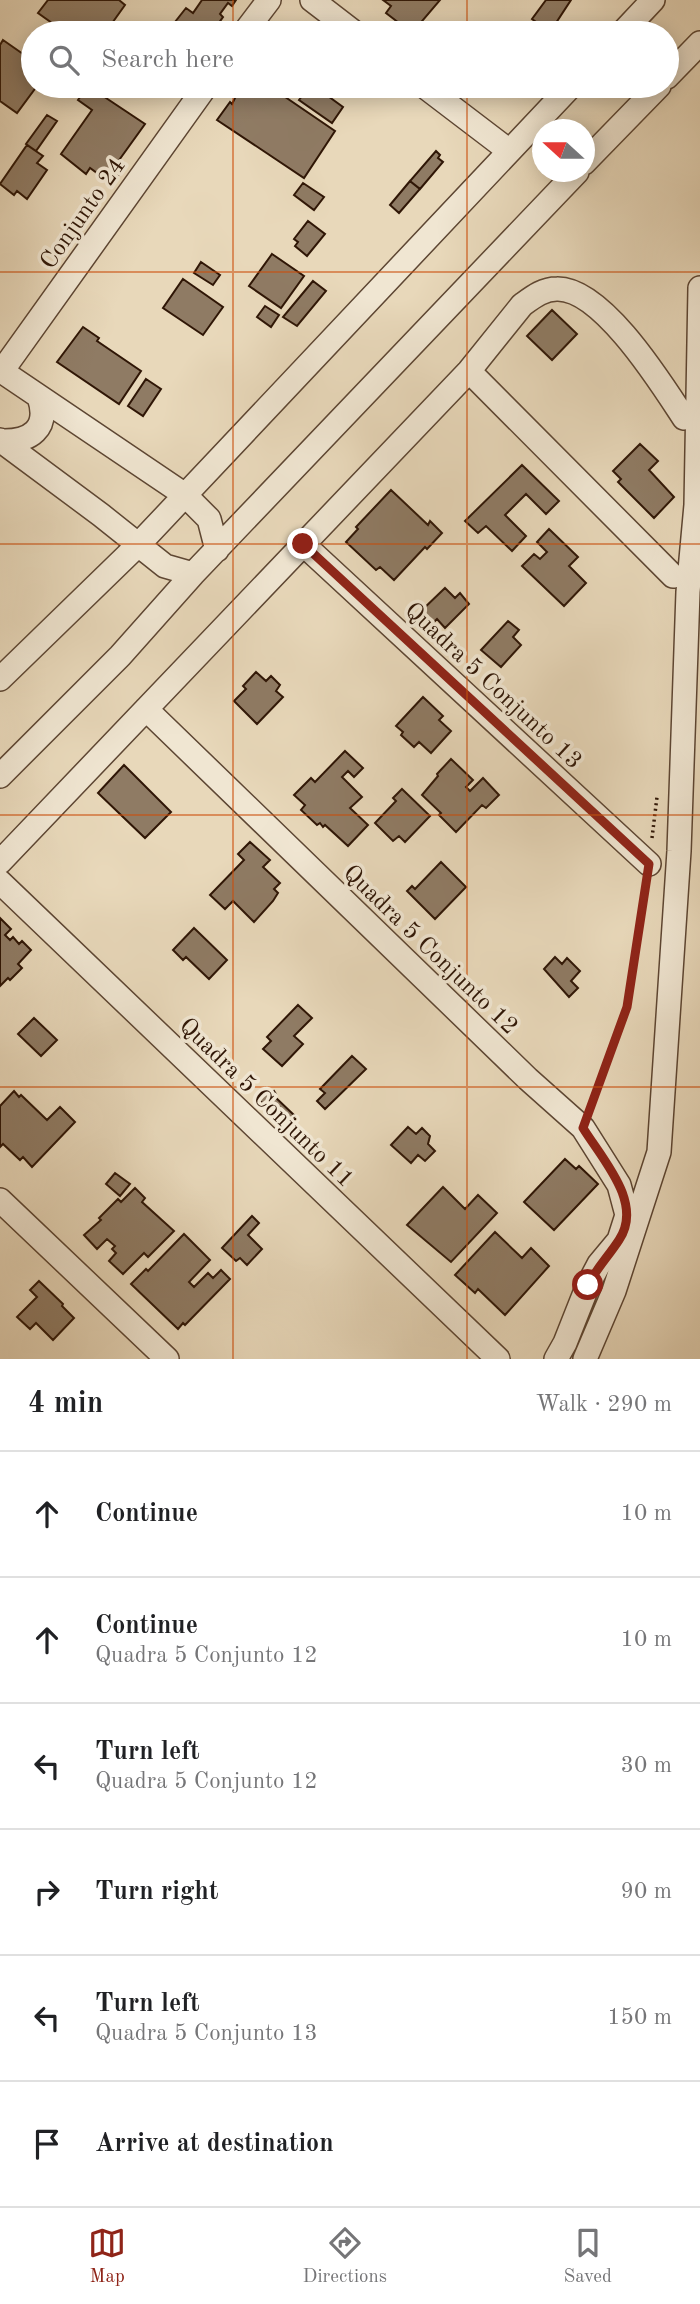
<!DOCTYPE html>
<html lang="en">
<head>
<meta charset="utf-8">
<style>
  body { margin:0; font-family:"Old Standard TT",serif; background:#f2f2f2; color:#202124 }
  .compass { position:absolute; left:532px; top:119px; width:63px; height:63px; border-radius:50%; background:#fff; box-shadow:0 4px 18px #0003; rotate:291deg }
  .stop { position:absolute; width:21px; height:21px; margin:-16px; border:5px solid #8f2418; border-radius:50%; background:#fff }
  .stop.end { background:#8f2418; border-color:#fff; box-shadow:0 2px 7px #0008 }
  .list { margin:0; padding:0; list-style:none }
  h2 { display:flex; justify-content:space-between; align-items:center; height:91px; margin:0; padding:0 28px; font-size:30px }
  h2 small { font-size:23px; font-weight:400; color:#757577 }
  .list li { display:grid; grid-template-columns:46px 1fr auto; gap:21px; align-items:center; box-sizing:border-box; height:126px; padding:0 28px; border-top:2px solid #e0e0e0 }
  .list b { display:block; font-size:26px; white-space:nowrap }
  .list p { margin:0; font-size:23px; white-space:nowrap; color:#757577 }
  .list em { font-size:23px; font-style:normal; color:#757577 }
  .icon { flex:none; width:38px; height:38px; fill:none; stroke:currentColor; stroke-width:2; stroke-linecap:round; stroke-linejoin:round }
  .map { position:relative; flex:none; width:700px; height:1359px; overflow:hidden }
  .search { position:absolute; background:#fff; box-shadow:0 4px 18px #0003; left:21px; right:21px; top:21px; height:77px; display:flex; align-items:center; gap:18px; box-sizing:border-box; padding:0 24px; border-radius:38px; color:#757577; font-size:26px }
  .sheet { height:847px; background:#fff }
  nav { display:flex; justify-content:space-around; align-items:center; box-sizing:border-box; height:98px; border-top:2px solid #e0e0e0; background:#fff; font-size:19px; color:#757577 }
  nav a { display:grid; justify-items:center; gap:4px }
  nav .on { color:#8f2418 }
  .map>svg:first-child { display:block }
  .building { fill:#8f7b64; stroke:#2f1606; stroke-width:2 }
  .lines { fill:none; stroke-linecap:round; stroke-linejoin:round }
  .minor-casing { stroke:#5d4633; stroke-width:26 }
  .path { stroke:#2f1606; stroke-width:3.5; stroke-dasharray:2 3.5; stroke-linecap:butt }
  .minor { stroke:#f0e6d2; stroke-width:23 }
  .route { stroke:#8f2418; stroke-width:9 }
  .grid { fill:none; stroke:#cc4f0b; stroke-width:2; stroke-opacity:0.55 }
  .labels { text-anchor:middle; stroke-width:7; stroke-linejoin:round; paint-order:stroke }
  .street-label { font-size:24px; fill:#2f1606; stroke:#f0e6d2 }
</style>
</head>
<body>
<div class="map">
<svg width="700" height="1359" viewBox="0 0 700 1359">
  <rect width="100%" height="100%" fill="#e8d8ba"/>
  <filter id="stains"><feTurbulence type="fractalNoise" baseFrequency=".00286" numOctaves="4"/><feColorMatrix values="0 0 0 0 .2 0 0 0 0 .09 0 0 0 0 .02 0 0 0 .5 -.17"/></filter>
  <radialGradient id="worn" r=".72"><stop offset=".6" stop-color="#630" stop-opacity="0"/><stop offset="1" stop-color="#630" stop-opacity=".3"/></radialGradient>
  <path class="building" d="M48 0H119L125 5 105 33H66L38 13Z
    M202 0H236L232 6 228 3 220 14 223 17 213 31 204 24 198 33H190L175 22 186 8 193 13Z
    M383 0H440L412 33 386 13 391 6Z
    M546 0H571L550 32 532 19Z
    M3 40 33 61V86H37L17 113 0 101V45Z
    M88 86 145 124 117 163 124 168 112 184 90 168 86 174 61 154 92 110 78 100Z
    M241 86H269L335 131 304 178 217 120 230 102 232 104Z
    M310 86H314L343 107 332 123 299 100Z
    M47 115 57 121 36 151 26 144Z
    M27 145 43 156 37 163 47 170 27 199 17 191 14 195 0 184Z
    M436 151 440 155 438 158 443 162 420 189 410 181Z
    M410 181 420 189 399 213 390 205Z
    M303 183 324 197 314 210 294 195Z
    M308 221 325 234 307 256 295 246 298 242 294 239Z
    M272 254 304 276 281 308 249 286Z
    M201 262 220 275 213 285 194 273Z
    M183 279 223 307 203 335 163 308Z
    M313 281 326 291 297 326 283 317Z
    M265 306 279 315 271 327 257 317Z
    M552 310 577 334 552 360 527 336Z
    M83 327 99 338 97 341 141 371 119 404 57 362Z
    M146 379 161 389 143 416 128 406Z
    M640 444 658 461 649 470 674 497 654 518 618 482 621 479 613 471Z
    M522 465 559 501 546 514 526 494 505 515 526 536 512 551 486 526 478 533 465 521Z
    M391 490 428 525 430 521 442 533 427 549 425 547 394 580 380 567 376 570 346 542 358 529 356 527Z
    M549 529 578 557 569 566 586 583 564 606 522 566 534 554 540 559 547 552 537 542Z
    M445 588 455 598 460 593 469 604 445 628 437 619 432 624 420 612Z
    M508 621 519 630 513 637 521 645 501 667 481 650Z
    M256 672 266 681 271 676 280 685 276 691 283 697 257 724 234 701 246 689 243 686Z
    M423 697 443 716 439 720 451 731 431 753 419 742 414 747 401 735 403 732 396 726Z
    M345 751 363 768 354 777 348 771 342 777 362 797 350 808 368 825 348 846 325 825 323 827 320 823 317 825 301 810 305 805 294 795 311 778 315 782Z
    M451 759 473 780 466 787 470 791 483 778 499 795 486 808 482 805 456 832 439 815 441 813 422 795 438 776 437 774Z
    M124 765 171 812 145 838 98 793Z
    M402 789 430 816 405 842 399 836 393 841 375 823 396 801 393 798Z
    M250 842 270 860 263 867 280 883 274 889 278 893 273 901 254 922 233 901 225 909 210 895 244 860 238 854Z
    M441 862 466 887 435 919 407 891 412 886 415 889Z
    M0 918 11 929 5 935 10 940 13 937 19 944 22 941 31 950 18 964 22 968 10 980 8 978 0 986Z
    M194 928 227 960 209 979 186 957 183 960 173 950Z
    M555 957 562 964 567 958 580 971 571 981 578 988 569 997 544 969Z
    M298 1005 312 1018 294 1036 303 1044 282 1066 263 1049 271 1041 267 1037Z
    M34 1018 57 1040 41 1056 18 1034Z
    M352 1056 366 1069 325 1109 317 1101 325 1093 320 1089Z
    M266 1088 272 1093 274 1091 276 1094 274 1096 295 1116 285 1125 257 1098Z
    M14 1091 19 1097 21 1095 47 1120 60 1107 75 1122 32 1167 23 1157 20 1160 3 1144 0 1147V1106Z
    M408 1127 416 1134 422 1128 430 1136 428 1144 435 1151 425 1161 418 1155 411 1163 391 1145Z
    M565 1159 576 1169 579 1166 598 1184 554 1230 524 1202Z
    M115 1173 130 1184 120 1196 106 1184Z
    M443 1187 465 1209 478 1195 497 1213 451 1262 407 1225Z
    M135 1188 145 1198 142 1202 174 1231 148 1257 144 1253 123 1274 109 1261 116 1253 112 1249 115 1246 107 1239 97 1249 84 1235 101 1220 99 1218 118 1199 121 1202Z
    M252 1216 259 1223 248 1235 262 1249 247 1265 240 1258 236 1261 222 1248Z
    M495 1232 522 1258 531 1248 549 1266 505 1315 478 1289 475 1293 455 1275Z
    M184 1234 210 1260 189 1282 194 1287 208 1273 213 1278 221 1270 230 1279 185 1325 183 1323 178 1329 131 1284 146 1269 148 1271Z
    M39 1281 63 1304 62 1306 74 1318 53 1340 36 1323 30 1329 17 1317 37 1297 30 1290Z"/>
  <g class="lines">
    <defs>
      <path id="minor" d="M312 0 355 33
        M244 33 269 0
        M622 33 653 0
        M667 77 700 43
        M424 86 508 150
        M584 163 659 86
        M0 370 185 495 209 519 217 550
        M2 371 206 86
        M469 371 673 576
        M0 440 101 515 165 566 193 574
        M1 441C30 442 50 429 39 397
        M303 544 649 864
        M0 679 139 544 571 86
        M146 709 528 1079 583 1128 619 1185 627 1215 619 1240 599 1264 588 1285 565 1343 556 1359
        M0 776 120 656 193 574 577 172
        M0 862 469 371 522 305C533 297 543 289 557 289 602 288 661 383 684 418
        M0 882 498 1359
        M0 1200 167 1359
        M585 1359 614 1291 659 1152 679 851 688 592 696 505 700 288"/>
    </defs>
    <use href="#minor" class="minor-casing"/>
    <path class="path" d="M652 838 657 797
      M591 1106 627 1007 646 883"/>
    <use href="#minor" class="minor"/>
  </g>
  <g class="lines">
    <path class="route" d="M303 544 649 864 627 1007 583 1128C602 1159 644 1203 619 1240 608 1257 598 1266 588 1285"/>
  </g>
  <path class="grid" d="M233 0V33M467 0V33M233 86V1359M467 86V1359M0 272H700M0 544H700M0 815H700M0 1087H700"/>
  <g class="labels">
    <g class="street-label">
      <text transform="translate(82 213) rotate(-55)" y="8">Conjunto 24</text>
      <text transform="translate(494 685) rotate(43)" y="8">Quadra 5 Conjunto 13</text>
      <text transform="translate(431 949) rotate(44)" y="8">Quadra 5 Conjunto 12</text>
      <text transform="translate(267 1102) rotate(44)" y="8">Quadra 5 Conjunto 11</text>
    </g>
  </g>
  <rect width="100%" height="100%" filter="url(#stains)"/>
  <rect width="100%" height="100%" fill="url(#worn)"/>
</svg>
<svg class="compass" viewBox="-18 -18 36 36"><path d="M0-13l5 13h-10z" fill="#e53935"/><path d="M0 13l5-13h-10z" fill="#757577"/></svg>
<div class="stop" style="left:588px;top:1285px"></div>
<div class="stop end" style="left:303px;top:544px"></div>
<div class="search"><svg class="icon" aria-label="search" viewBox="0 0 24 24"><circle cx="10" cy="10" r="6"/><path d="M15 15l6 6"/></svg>Search here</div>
</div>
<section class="sheet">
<h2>4 min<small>Walk · 290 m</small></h2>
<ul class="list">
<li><svg class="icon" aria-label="ahead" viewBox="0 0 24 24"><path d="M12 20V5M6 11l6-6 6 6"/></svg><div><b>Continue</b></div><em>10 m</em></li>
<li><svg class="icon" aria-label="ahead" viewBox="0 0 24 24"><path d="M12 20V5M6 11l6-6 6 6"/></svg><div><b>Continue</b><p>Quadra 5 Conjunto 12</p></div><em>10 m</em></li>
<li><svg class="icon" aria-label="left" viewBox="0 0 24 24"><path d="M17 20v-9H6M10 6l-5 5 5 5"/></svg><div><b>Turn left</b><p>Quadra 5 Conjunto 12</p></div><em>30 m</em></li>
<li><svg class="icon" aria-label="right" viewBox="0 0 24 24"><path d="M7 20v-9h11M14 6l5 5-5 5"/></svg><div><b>Turn right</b></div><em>90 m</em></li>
<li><svg class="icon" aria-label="left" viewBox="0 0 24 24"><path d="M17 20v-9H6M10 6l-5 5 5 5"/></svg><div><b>Turn left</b><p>Quadra 5 Conjunto 13</p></div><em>150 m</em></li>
<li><svg class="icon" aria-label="arrive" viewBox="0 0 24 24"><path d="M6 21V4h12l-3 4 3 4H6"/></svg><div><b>Arrive at destination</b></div></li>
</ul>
</section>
<nav>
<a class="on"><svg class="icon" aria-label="map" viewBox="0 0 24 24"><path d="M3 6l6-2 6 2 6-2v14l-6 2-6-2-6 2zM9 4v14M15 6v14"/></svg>Map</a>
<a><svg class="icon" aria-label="directions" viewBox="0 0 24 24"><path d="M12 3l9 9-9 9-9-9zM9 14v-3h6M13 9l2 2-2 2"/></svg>Directions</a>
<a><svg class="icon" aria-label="saved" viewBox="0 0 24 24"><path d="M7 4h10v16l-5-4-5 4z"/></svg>Saved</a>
</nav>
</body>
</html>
